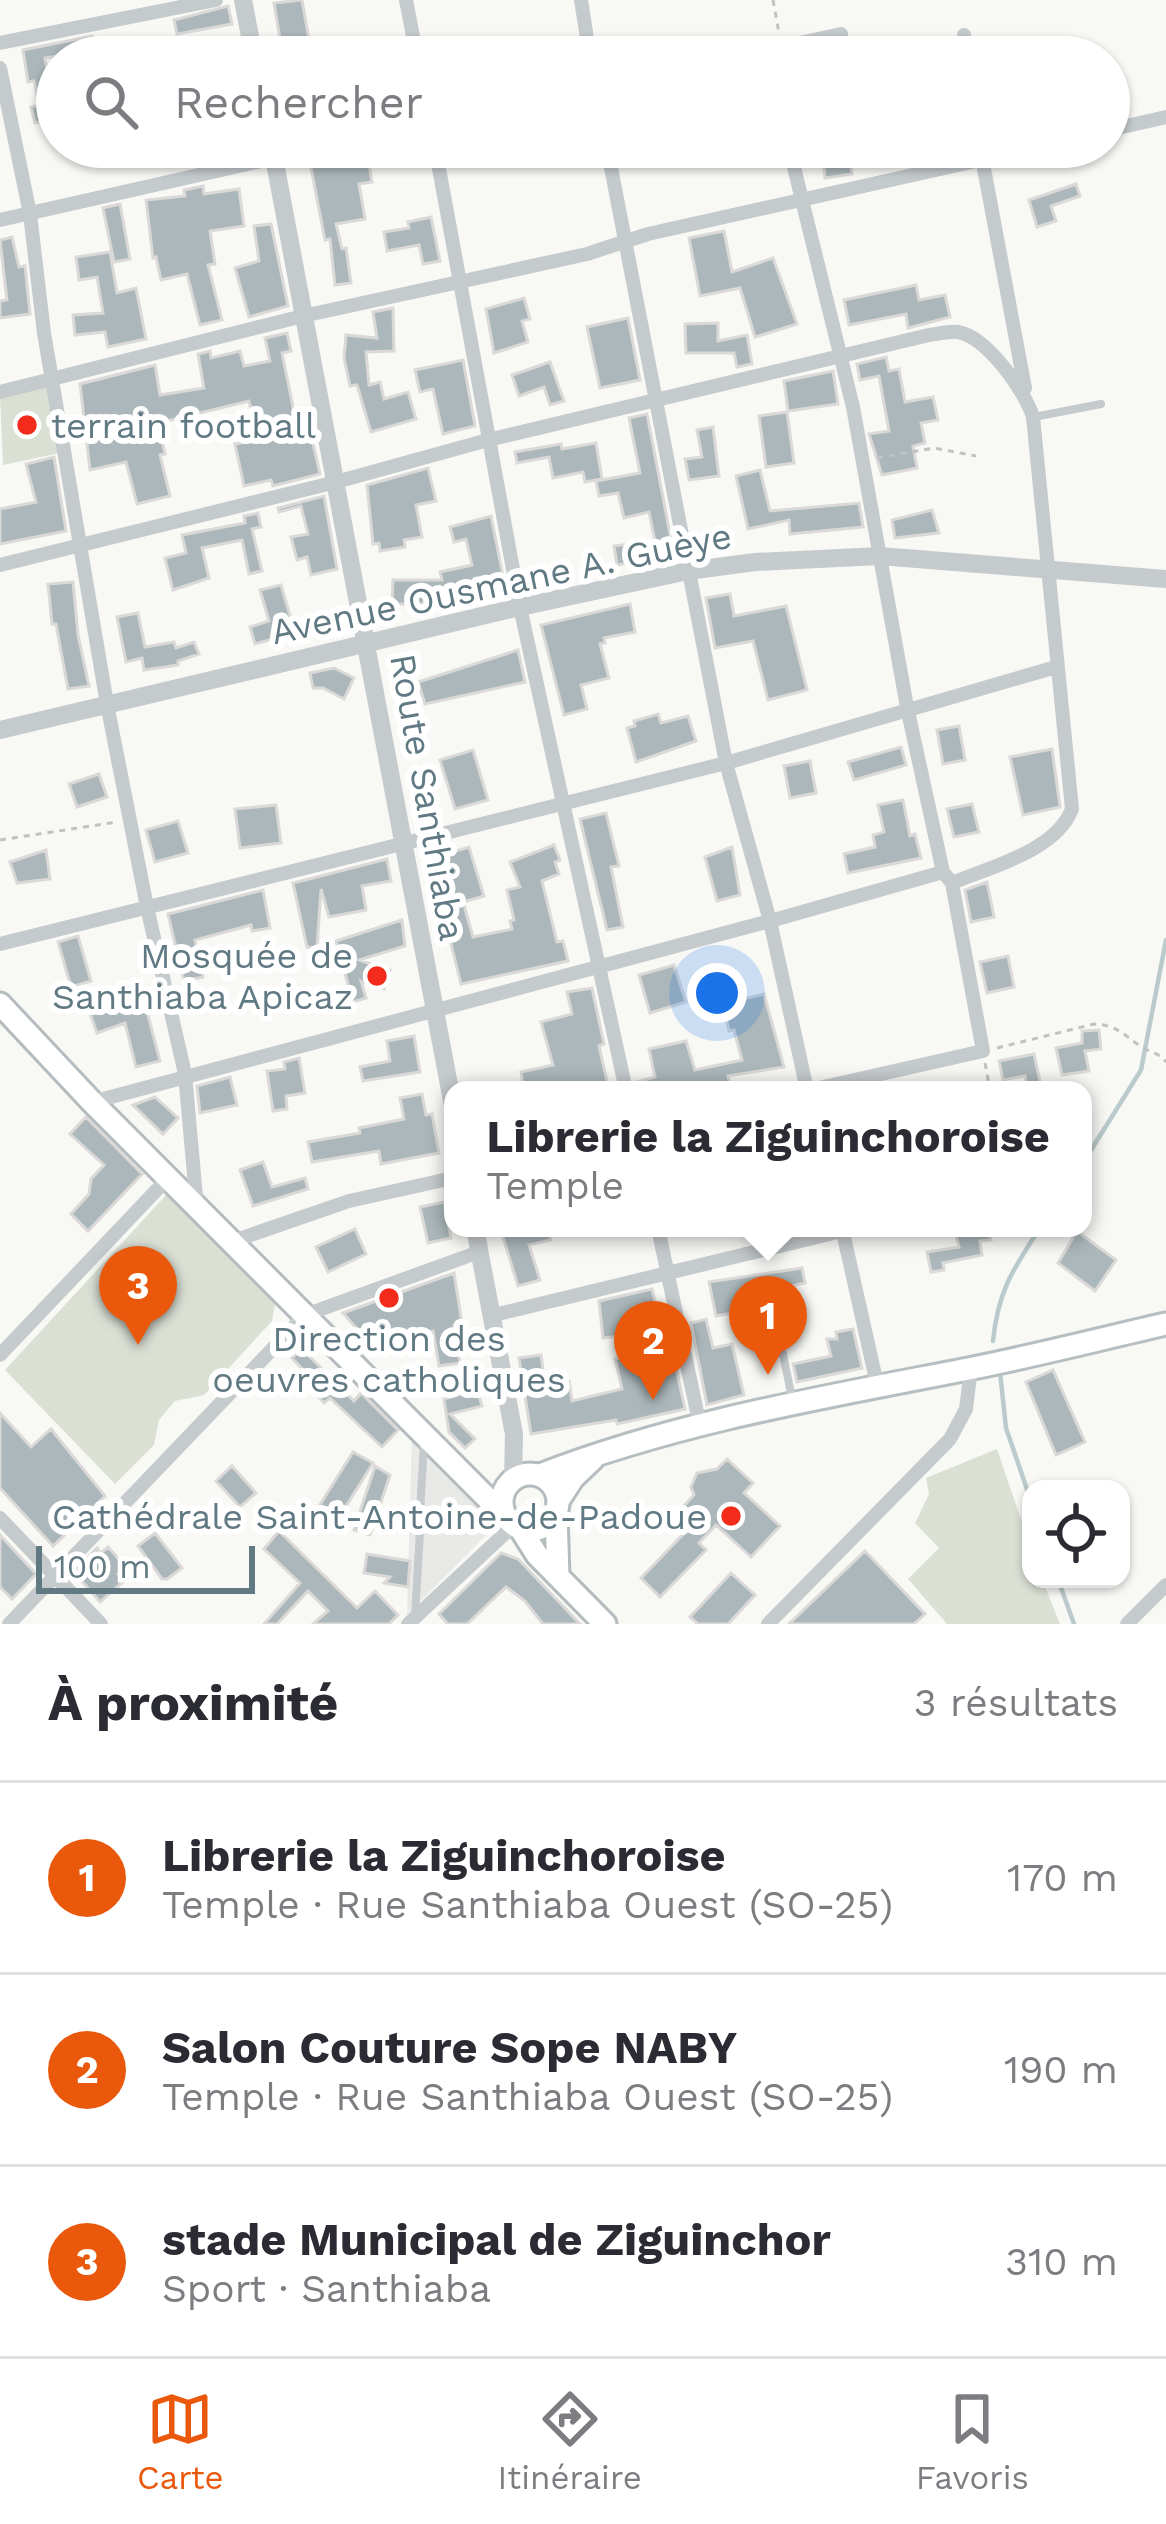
<!DOCTYPE html>
<html lang="fr">
<head>
<meta charset="utf-8">
<style>
  body { margin:0; font-family:"Work Sans",sans-serif; background:#f7f7f7; color:#2b2b33 }
  .controls { position:absolute; right:36px; bottom:36px; display:grid; overflow:hidden; border-radius:24px; box-shadow:0 3px 9px #0004 }
  .controls button { width:108px; height:108px; display:grid; place-items:center; padding:0; border:0; border-bottom:3px solid #e1e1e2; background:#fff; color:#2b2b33; font:60px sans-serif }
  .scale { position:absolute; left:36px; bottom:30px; width:219px; box-sizing:border-box; padding-left:12px; border:6px solid #607982; border-top:0; font-size:33px; line-height:42px; white-space:nowrap; color:#607982; -webkit-text-stroke:9px #fff; paint-order:stroke }
  .you { position:absolute; left:717px; top:993px; width:42px; height:42px; margin:-30px; border:9px solid #fff; border-radius:50%; background:#1a73e8; box-shadow:0 0 0 18px #1a73e833 }
  .badge { display:grid; place-items:center; width:78px; height:78px; border-radius:50%; background:#ea580c; color:#fff; font-size:39px; font-weight:700 }
  .pin { position:absolute; translate:-50% -99px; filter:drop-shadow(0 3px 6px #0008) }
  .pin::after { content:''; position:absolute; top:63px; width:42px; height:36px; background:inherit; clip-path:polygon(0 0,100% 0,50% 100%) }
  .popup { position:absolute; left:444px; top:1081px; width:648px; height:156px; box-sizing:border-box; display:grid; place-content:center; border-radius:24px; background:#fff; filter:drop-shadow(0 3px 9px #0005); font-size:39px; white-space:nowrap; color:#7c7c81 }
  .popup b { font-size:45px; color:#2b2b33 }
  .popup::after { content:''; position:absolute; left:50%; top:100%; margin-left:-24px; border:24px solid transparent; border-top-color:#fff }
  .list { margin:0; padding:0; list-style:none }
  h2 { display:flex; justify-content:space-between; align-items:center; height:156px; margin:0; padding:0 48px; font-size:51px }
  h2 small { font-size:39px; font-weight:400; color:#7c7c81 }
  .list li { display:grid; grid-template-columns:78px 1fr auto; gap:36px; align-items:center; box-sizing:border-box; height:192px; padding:0 48px; border-top:3px solid #e1e1e2 }
  .list b { display:block; font-size:45px; white-space:nowrap }
  .list p { margin:0; font-size:39px; white-space:nowrap; color:#7c7c81 }
  .list em { font-size:39px; font-style:normal; color:#7c7c81 }
  .icon { flex:none; width:66px; height:66px; fill:none; stroke:currentColor; stroke-width:2; stroke-linecap:round; stroke-linejoin:round }
  .map { position:relative; flex:none; width:1166px; height:1624px; overflow:hidden }
  .search { position:absolute; background:#fff; box-shadow:0 3px 9px #0004; left:36px; right:36px; top:36px; height:132px; display:flex; align-items:center; gap:30px; box-sizing:border-box; padding:0 42px; border-radius:66px; color:#7c7c81; font-size:45px }
  .sheet { height:732px; background:#fff }
  nav { display:flex; justify-content:space-around; align-items:center; box-sizing:border-box; height:168px; border-top:3px solid #e1e1e2; background:#fff; font-size:33px; color:#7c7c81 }
  nav a { display:grid; justify-items:center; gap:6px }
  nav .on { color:#ea580c }
  .map>svg:first-child { display:block }
  .built { fill:#e9e9e8 }
  .green { fill:#dbe0d5 }
  .lines { fill:none; stroke-linecap:round; stroke-linejoin:round }
  .stream { stroke:#bbcbcd; stroke-width:4.5 }
  .building { fill:#abb7ba; stroke:#dad9d7; stroke-width:3 }
  .secondary-casing { stroke:#b7bec1; stroke-width:27 }
  .primary-casing { stroke:#b5bcbf; stroke-width:27 }
  .path { stroke:#bec2c3; stroke-width:3; stroke-dasharray:6 6; stroke-linecap:butt }
  .service { stroke:#c5cacd; stroke-width:8 }
  .minor { stroke:#c5cacd; stroke-width:14 }
  .tertiary { stroke:#c5cacd; stroke-width:18 }
  .secondary { stroke:#fff; stroke-width:21 }
  .primary { stroke:#fff; stroke-width:21 }
  .poi-dot { fill:#f22b1b; stroke:#fff; stroke-width:4.5 }
  .labels { text-anchor:middle; stroke-width:12; stroke-linejoin:round; paint-order:stroke }
  .poi-label { font-size:36px; fill:#607982; stroke:#fff; text-anchor:end }
  .street-label { font-size:36px; fill:#607982; stroke:#fff }
</style>
</head>
<body>
<div class="map">
<svg width="1166" height="1624" viewBox="0 0 1166 1624">
  <rect width="100%" height="100%" fill="#f8f8f5"/>
  <path class="built" d="M412 1433 500 1521 407 1615Z"/>
  <path class="green" d="M46 387 60 453 3 465 0 396Z
    M167 1194 275 1304 272 1321 204 1395 175 1401 159 1420 154 1445 115 1484 5 1370Z
    M997 1449 1031 1549V1579H1042L1060 1624H947L908 1579 939 1548 915 1523 929 1494 926 1478Z"/>
  <g class="lines">
    <path class="stream" d="M1083 1163 1141 1070 1166 940
      M993 1341C998 1291 1013 1269 1040 1228
      M1000 1372 1006 1428 1031 1501
      M1058 1579 1074 1624"/>
  </g>
  <path class="building" d="M302 0 312 57H283L274 3Z
    M228 6 232 24 177 34 174 20Z
    M92 36 95 57H71V54L45 58 49 82 57 80V118L35 123 31 107 39 105 34 81 28 82 23 50Z
    M366 147 372 182 359 184 365 219 336 224 342 249 346 248 351 283 335 285 330 239 325 240 309 158Z
    M848 147 852 174 825 178 822 149Z
    M1076 184 1080 196 1051 206 1056 221 1037 227 1029 200Z
    M203 186 204 194 239 189 244 226 210 231 215 264 208 265 222 320 200 325 187 274 161 280 156 257 153 258 146 200 185 196 184 190Z
    M120 204 130 259 114 262 103 208Z
    M431 217 440 261 423 264 419 245 387 251 384 232 409 228 408 222Z
    M271 224 288 306 249 317 235 268 259 261 254 226Z
    M724 231 732 272 773 258 797 324 755 337 740 288 700 296 689 238Z
    M12 237 19 267 25 266 30 314 0 318V301L7 300 0 240Z
    M110 252 117 293 136 288 146 339 108 347 105 332 75 335 73 315 103 313 97 277 79 280 76 257Z
    M916 285 919 300 945 295 950 317 908 328 906 314 849 325 844 300Z
    M524 298 530 319 522 321 528 342 494 353 486 309Z
    M393 308 394 351 366 352 369 385 380 382 384 399 408 392 416 419 371 432 357 385 350 386 344 358 346 335 377 338 373 312Z
    M628 318 640 380 600 388 587 327Z
    M718 323V341L747 335 752 364 737 367 734 353H686L685 324Z
    M287 333 291 351 282 353 294 412 305 410 320 474 273 486 271 480 244 486 235 444 258 440 249 401 158 423 165 454 160 455 170 496 137 504 126 462 90 470 80 384 155 365 160 395 204 388 198 354 210 351 211 358 240 351 244 366 270 361 265 338Z
    M886 357 889 371 899 369 905 402 933 397 938 420 921 423 925 443 913 446 917 468 882 475 869 434 889 431 879 376 860 380 857 364Z
    M463 360 475 426 443 434 433 389 420 392 415 370Z
    M550 362 564 401 550 405 544 387 519 396 512 375Z
    M833 371 838 404 788 411 784 381Z
    M787 412 794 463 766 467 759 416Z
    M647 414 674 555 617 565 614 546 655 541 649 512 624 518 618 493 599 496 596 481 640 473 629 418Z
    M713 427 719 476 689 480 685 459 702 457 697 430Z
    M596 443 602 479 585 482 583 472 553 478 549 457 517 463 515 452 561 444 562 449Z
    M54 457 66 531 0 544V509L36 502 26 464Z
    M428 468 436 501 416 505 422 537 404 540 405 547 380 551 379 543 373 544 367 485Z
    M760 470 770 511 859 503 863 527 790 534 789 520 748 529 736 476Z
    M324 496 337 569 311 575 307 557 297 560 291 537 308 534 301 506 279 512 278 508Z
    M932 510 939 533 895 538 892 520Z
    M258 513 261 527 252 529 262 571 249 574 242 540 202 548 209 578 173 590 165 558 186 553 182 535 245 523 244 516Z
    M491 516 505 586 428 604H392L393 580H442L440 572 472 565 466 539 454 542 450 527Z
    M73 582 78 635 89 686 68 689 56 624H52L48 584Z
    M281 585 295 633 255 644 250 627 269 621 260 590Z
    M730 594 734 616 786 606 807 690 768 700 753 641 715 648 706 598Z
    M630 604 635 632 604 638 605 643 600 644 609 678 581 685 587 709 564 715 541 625Z
    M138 613 145 647 174 642 176 648 194 642 199 654 178 661V665L144 670 142 658 126 662 117 617Z
    M518 650 525 682 425 704 418 682Z
    M334 668 354 678 344 699 323 688H313L310 673Z
    M658 714 661 723 688 716 696 741 636 762 627 728 635 726 634 721Z
    M959 726 965 760 943 764 937 730Z
    M901 747 906 765 854 780 848 762Z
    M1052 749 1060 807 1023 815 1010 757Z
    M473 750 488 800 455 809 440 760Z
    M810 761 816 793 790 798 784 766Z
    M99 774 107 797 77 807 69 784Z
    M903 800 910 836 915 834 921 858 848 873 844 854 875 847 873 835 884 832 878 805Z
    M972 804 979 832 954 837 947 809Z
    M276 805 281 843 240 848 235 809Z
    M606 813 619 866 611 867 623 927 607 930 580 819Z
    M178 821 188 853 155 862 146 830Z
    M554 845 560 860 555 862 559 874 542 881 557 942 563 941 568 961 461 984 443 911 450 909 433 858 469 847 484 896 463 902 473 937 512 929 510 921 514 920 507 890 520 887 510 862Z
    M732 847 740 895 717 901 705 857Z
    M46 850 50 879 17 883 10 862Z
    M387 859 391 881 362 886 366 910 329 917 321 889 317 948 307 947 293 883Z
    M987 882 994 917 971 922 965 890Z
    M263 890 270 928 252 931 251 925 195 940 203 977 184 981 168 914Z
    M402 920 405 946 359 960 390 970 384 989 361 981 366 998 353 1002 336 941Z
    M78 936 91 981 71 987 58 942Z
    M1008 956 1014 987 987 993 980 962Z
    M674 965 686 1002 650 1013 639 975Z
    M592 988 604 1044 599 1046 609 1090H524L521 1072 553 1065 541 1022 572 1014 567 992Z
    M764 994 784 1067 728 1076 731 1090H637L636 1082 655 1077 649 1049 686 1041 695 1070 742 1060 734 1030 729 1031 726 1018 736 1010 733 1001Z
    M143 996 160 1061 136 1067 125 1023 97 1033 90 1013Z
    M1099 1030 1101 1049 1085 1051 1089 1071 1062 1075 1056 1048 1082 1043V1031Z
    M414 1036 420 1072 363 1081 360 1067 390 1061 387 1041Z
    M1034 1054 1042 1090H1027L1025 1076 1003 1080 999 1061Z
    M299 1058 305 1093 286 1096 287 1109 273 1111 267 1071 285 1069 284 1062Z
    M230 1077 237 1105 200 1113 197 1086Z
    M422 1094 426 1115 432 1114 439 1153 381 1164 379 1151 312 1162 308 1142 360 1133 359 1128 404 1119 400 1098Z
    M155 1097 178 1118 163 1134 133 1105Z
    M86 1117 142 1174 88 1231 71 1214 89 1194 91 1179 104 1165 70 1134Z
    M263 1162 272 1187 305 1178 308 1189 253 1206 240 1170Z
    M444 1202 451 1238 428 1243 420 1207Z
    M541 1228H548L551 1240 529 1245 540 1280 518 1286 502 1234Z
    M954 1228H988L991 1240 980 1241 982 1255 943 1263 944 1270 931 1272 927 1252 959 1247Z
    M355 1229 366 1254 328 1272 316 1247Z
    M1077 1231 1116 1260 1095 1291 1058 1263Z
    M802 1268 805 1283 756 1293 760 1308 716 1316 709 1282Z
    M454 1273 462 1324 454 1325 460 1363 439 1366 433 1331 394 1343 387 1322 368 1341 343 1313Z
    M652 1289 659 1318 621 1328 622 1336 603 1338 599 1301Z
    M706 1319 713 1348 732 1344 744 1395 707 1405 691 1323Z
    M853 1329 862 1368 797 1382 793 1364 831 1356 827 1339H837L836 1332Z
    M302 1349 354 1401 361 1393 398 1430 382 1447 330 1398 324 1403 307 1384 312 1379 292 1358Z
    M638 1354 640 1361 674 1359 685 1409 617 1424 616 1420 531 1434 519 1358 541 1355 545 1385 569 1381 572 1401 622 1389 615 1359Z
    M1053 1370 1085 1442 1056 1455 1026 1382Z
    M477 1389 482 1406 450 1414 475 1439 465 1448 449 1432 444 1399Z
    M0 1413 31 1447 51 1429 105 1496 53 1546 0 1488Z
    M353 1452 373 1463 330 1532 311 1519Z
    M727 1459 753 1483 744 1493 780 1526 751 1557 716 1525 699 1543 706 1550 660 1597 641 1578 696 1521 682 1508 694 1495 691 1487 697 1473 717 1469Z
    M232 1466 256 1493 240 1507 216 1481Z
    M375 1466 390 1475 370 1535 354 1530Z
    M279 1531 357 1608 375 1591 398 1615 389 1624H313L328 1611 308 1591 277 1624H264L300 1583 264 1549Z
    M155 1533 182 1568 167 1579H162L138 1546Z
    M0 1535 36 1574 12 1599 0 1587Z
    M108 1547 126 1567 118 1574 124 1581 100 1602 74 1572 97 1548 101 1553Z
    M865 1551 925 1614 914 1624H789Z
    M501 1553 518 1559 580 1624H543L525 1601 506 1587 467 1624H448L439 1614Z
    M367 1554 410 1561 408 1587 384 1583 390 1577 364 1573Z
    M731 1573 755 1595 728 1624H698L690 1617Z"/>
  <g class="lines">
    <defs>
      <path id="secondary" d="M540 1475C677 1422 824 1397 968 1369 1034 1356 1100 1339 1166 1324
        M558 1501 573 1478 593 1459"/>
      <path id="primary" d="M0 1004 92 1102 509 1520
        M502 1502a28 28 0 1 1 56 0a28 28 0 1 1-56 0Z
        M556 1514 558 1576
        M520 1528 537 1555 605 1624"/>
    </defs>
    <use href="#secondary" class="secondary-casing"/>
    <use href="#primary" class="primary-casing"/>
    <path class="path" d="M773 0 779 33
      M877 458 934 448 976 456
      M0 840 117 822
      M997 1048 1094 1024C1116 1025 1123 1034 1140 1046 1150 1053 1157 1051 1166 1062
      M985 1063 990 1090"/>
    <path class="service" d="M1034 417 1101 404
      M778 1330 792 1398
      M420 1513 424 1442
      M415 1616 420 1531"/>
    <path class="minor" d="M406 0 417 57
      M581 0 590 57
      M964 35 967 57
      M0 43 216 0
      M735 57 841 34
      M0 68 30 214 44 333 107 704 147 907 185 1074 197 1208
      M1109 130 1166 117
      M435 147 520 607 626 1090
      M607 147 726 763 770 921 807 1090
      M789 147 853 407 907 707 943 872 952 883 983 1051 810 1090
      M980 147 1025 388
      M0 220 274 158 306 147
      M0 392 303 316 587 254 648 234 1039 147
      M0 565 336 482 488 440 929 335C938 334 950 331 958 332 987 337 1025 391 1033 417L1072 809C1056 851 990 867 952 883
      M0 944 726 763 1056 667
      M92 1102 770 921 943 872
      M658 1228 700 1426
      M842 1228 877 1384
      M230 1242 349 1201 453 1178
      M494 1315 854 1228
      M0 1355 169 1177
      M0 1518 101 1624
      M9 1624 305 1315 479 1252
      M408 1624 514 1525
      M768 1624 950 1439 966 1409 971 1368
      M1127 1624 1166 1585"/>
    <path class="tertiary" d="M243 0 254 57
      M272 147 453 1106
      M0 730 520 607 688 571 755 562 880 556 1166 579
      M475 1228 514 1434 513 1479"/>
    <use href="#secondary" class="secondary"/>
    <use href="#primary" class="primary"/>
  </g>
  <g class="poi-dot">
    <circle cx="27" cy="425" r="12"/>
    <circle cx="377" cy="976" r="12"/>
    <circle cx="389" cy="1298" r="12"/>
    <circle cx="731" cy="1516" r="12"/>
  </g>
  <g class="labels">
    <g class="poi-label">
      <text x="51" y="438" text-anchor="start">terrain football</text>
      <text x="353" y="968">Mosquée de<tspan x="353" dy="41">Santhiaba Apicaz</tspan></text>
      <text x="389" y="1351" text-anchor="middle">Direction des<tspan x="389" dy="41">oeuvres catholiques</tspan></text>
      <text x="707" y="1529">Cathédrale Saint-Antoine-de-Padoue</text>
    </g>
    <g class="street-label">
      <text transform="translate(501 583) rotate(-12)" y="13">Avenue Ousmane A. Guèye</text>
      <text transform="translate(428 797) rotate(80)" y="13">Route Santhiaba</text>
    </g>
  </g>
</svg>
<div class="controls">
<button><svg class="icon" aria-label="locate" viewBox="0 0 24 24"><circle cx="12" cy="12" r="6"/><path d="M12 2v4M12 18v4M2 12h4M18 12h4"/></svg></button>
</div>
<div class="scale">100 m</div>
<div class="you"></div>
<div class="pin badge" style="left:768px;top:1375px">1</div>
<div class="popup"><b>Librerie la Ziguinchoroise</b>Temple</div>
<div class="pin badge" style="left:653px;top:1400px">2</div>
<div class="pin badge" style="left:138px;top:1345px">3</div>
<div class="search"><svg class="icon" aria-label="search" viewBox="0 0 24 24"><circle cx="10" cy="10" r="6"/><path d="M15 15l6 6"/></svg>Rechercher</div>
</div>
<section class="sheet">
<h2>À proximité<small>3 résultats</small></h2>
<ul class="list">
<li><span class="badge">1</span><div><b>Librerie la Ziguinchoroise</b><p>Temple · Rue Santhiaba Ouest (SO-25)</p></div><em>170 m</em></li>
<li><span class="badge">2</span><div><b>Salon Couture Sope NABY</b><p>Temple · Rue Santhiaba Ouest (SO-25)</p></div><em>190 m</em></li>
<li><span class="badge">3</span><div><b>stade Municipal de Ziguinchor</b><p>Sport · Santhiaba</p></div><em>310 m</em></li>
</ul>
</section>
<nav>
<a class="on"><svg class="icon" aria-label="map" viewBox="0 0 24 24"><path d="M3 6l6-2 6 2 6-2v14l-6 2-6-2-6 2zM9 4v14M15 6v14"/></svg>Carte</a>
<a><svg class="icon" aria-label="directions" viewBox="0 0 24 24"><path d="M12 3l9 9-9 9-9-9zM9 14v-3h6M13 9l2 2-2 2"/></svg>Itinéraire</a>
<a><svg class="icon" aria-label="saved" viewBox="0 0 24 24"><path d="M7 4h10v16l-5-4-5 4z"/></svg>Favoris</a>
</nav>
</body>
</html>
